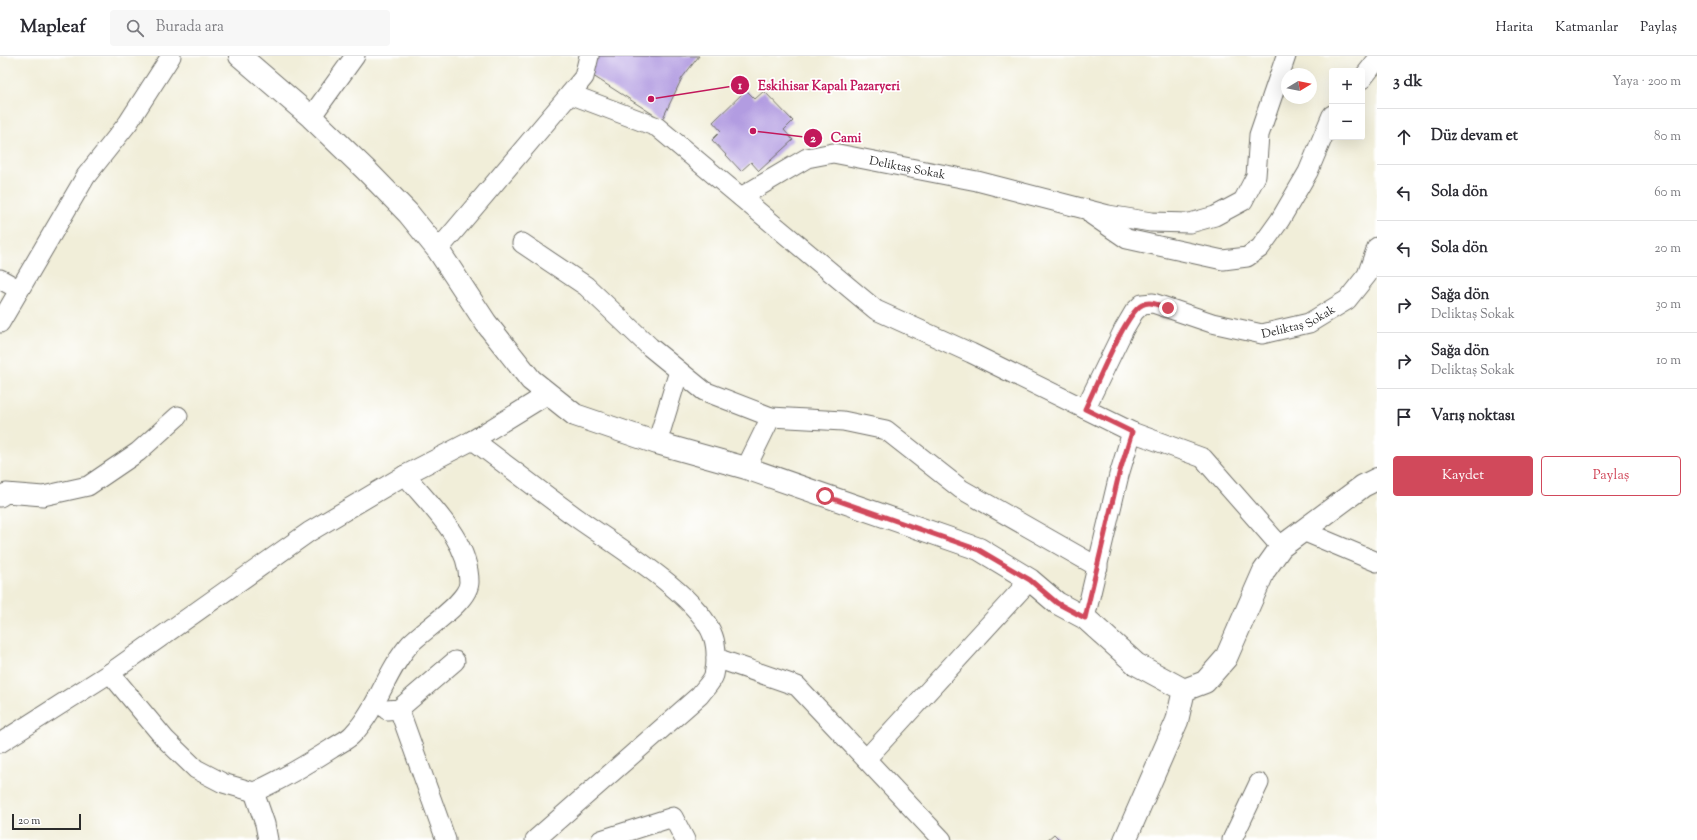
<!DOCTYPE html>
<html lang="tr">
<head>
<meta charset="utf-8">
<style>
  body { margin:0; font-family:"Sorts Mill Goudy",serif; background:#f7f7f7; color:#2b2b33 }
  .controls { position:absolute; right:12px; top:12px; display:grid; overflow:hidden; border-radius:4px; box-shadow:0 4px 16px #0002 }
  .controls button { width:36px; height:36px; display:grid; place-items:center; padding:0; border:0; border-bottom:1px solid #e1e1e2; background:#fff; color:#2b2b33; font:20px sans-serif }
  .compass { position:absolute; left:1281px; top:12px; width:36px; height:36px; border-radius:50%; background:#fff; box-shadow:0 4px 16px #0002; rotate:80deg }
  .scale { position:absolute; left:12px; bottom:10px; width:69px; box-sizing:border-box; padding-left:4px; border:2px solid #2b2b2b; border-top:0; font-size:11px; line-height:14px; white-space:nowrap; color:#2b2b2b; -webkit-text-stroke:3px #fff; paint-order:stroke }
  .stop { position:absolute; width:12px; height:12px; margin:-9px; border:3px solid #d1495b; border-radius:50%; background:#fff }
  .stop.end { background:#d1495b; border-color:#fff; box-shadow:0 1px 4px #0008 }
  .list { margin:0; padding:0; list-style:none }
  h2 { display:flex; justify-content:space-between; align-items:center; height:52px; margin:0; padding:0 16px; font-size:17px }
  h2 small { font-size:13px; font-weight:400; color:#7c7c81 }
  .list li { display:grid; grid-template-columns:26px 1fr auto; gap:12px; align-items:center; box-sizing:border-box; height:56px; padding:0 16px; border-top:1px solid #e1e1e2 }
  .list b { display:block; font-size:15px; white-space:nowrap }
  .list p { margin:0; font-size:13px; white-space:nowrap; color:#7c7c81 }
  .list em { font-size:13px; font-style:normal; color:#7c7c81 }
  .actions { display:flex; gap:8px; padding:12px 16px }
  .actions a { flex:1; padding:9px 0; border:1px solid #d1495b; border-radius:4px; text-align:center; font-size:14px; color:#d1495b }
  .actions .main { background:#d1495b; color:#fff }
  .icon { flex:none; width:22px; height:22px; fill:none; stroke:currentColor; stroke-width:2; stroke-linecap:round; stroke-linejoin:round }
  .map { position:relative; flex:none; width:1377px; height:784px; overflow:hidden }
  header { display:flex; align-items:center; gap:24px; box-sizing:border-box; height:56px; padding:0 20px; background:#fff; border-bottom:1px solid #e1e1e2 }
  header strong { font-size:19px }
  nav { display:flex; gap:22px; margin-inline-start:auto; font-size:14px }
  .search { width:280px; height:36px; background:#f7f7f7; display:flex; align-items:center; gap:10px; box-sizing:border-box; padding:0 14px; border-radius:4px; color:#7c7c81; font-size:15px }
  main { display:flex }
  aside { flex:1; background:#fff }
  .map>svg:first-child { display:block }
  .building { fill:#b29ce1 }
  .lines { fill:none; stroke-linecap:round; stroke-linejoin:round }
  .street-casing { stroke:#706f68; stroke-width:21 }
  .secondary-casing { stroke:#706f68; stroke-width:24 }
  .street { stroke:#fff; stroke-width:19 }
  .secondary { stroke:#fff; stroke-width:22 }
  .route { stroke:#d1495b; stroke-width:5 }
  .labels { text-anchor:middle; stroke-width:3.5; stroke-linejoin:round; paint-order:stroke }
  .street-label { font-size:12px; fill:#2b2b2b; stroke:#fff }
  .leader { fill:none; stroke:#c2185b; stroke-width:1.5 }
  .callout-dot { fill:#c2185b; stroke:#fff; stroke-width:1.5 }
  .mark-label { font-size:12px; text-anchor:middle; font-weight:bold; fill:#fff }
  .callout-label { font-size:13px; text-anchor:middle; font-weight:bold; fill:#c2185b; stroke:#fff; stroke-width:3.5; stroke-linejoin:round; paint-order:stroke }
</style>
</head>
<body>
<header>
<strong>Mapleaf</strong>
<div class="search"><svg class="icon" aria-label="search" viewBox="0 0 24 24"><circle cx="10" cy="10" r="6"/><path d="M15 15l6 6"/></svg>Burada ara</div>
<nav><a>Harita</a><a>Katmanlar</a><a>Paylaş</a></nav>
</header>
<main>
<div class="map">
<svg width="1377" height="784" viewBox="0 0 1377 784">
  <rect width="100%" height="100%" fill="#fff"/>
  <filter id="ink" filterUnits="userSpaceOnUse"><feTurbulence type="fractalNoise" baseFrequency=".025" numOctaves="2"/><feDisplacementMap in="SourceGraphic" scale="8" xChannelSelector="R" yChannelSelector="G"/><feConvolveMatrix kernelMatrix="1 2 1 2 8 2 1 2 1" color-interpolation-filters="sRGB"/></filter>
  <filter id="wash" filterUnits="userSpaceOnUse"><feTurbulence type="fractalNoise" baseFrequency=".012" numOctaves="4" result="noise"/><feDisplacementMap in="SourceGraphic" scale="16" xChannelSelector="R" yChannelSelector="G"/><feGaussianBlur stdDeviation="0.9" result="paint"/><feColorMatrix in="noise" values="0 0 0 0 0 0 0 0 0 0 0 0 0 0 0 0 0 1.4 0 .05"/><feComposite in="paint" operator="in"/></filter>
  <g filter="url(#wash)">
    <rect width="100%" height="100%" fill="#f1eed9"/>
    <g id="blocks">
      <path class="building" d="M595 0H699L682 22 662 64 590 18Z
        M746 34 755 43 764 35 793 65 784 74 793 84 759 115 751 106 741 115 712 84 721 75 713 66Z
        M1054 778 1060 784H1047Z"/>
    </g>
  </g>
  <g filter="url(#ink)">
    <use href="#blocks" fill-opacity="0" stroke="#706f68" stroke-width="1"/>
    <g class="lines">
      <defs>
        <g id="street">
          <path d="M1362 23 1377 4"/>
          <path d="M570 38 657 71 876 254 971 297 1132 376 1119 419 1085 562"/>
          <path d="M311 61 355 0"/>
          <path id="s1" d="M741 141 807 102 833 97 977 125 1108 159 1151 166 1190 167 1215 160 1243 145 1256 120 1259 79 1286 0"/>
          <path d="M1092 159 1127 183 1223 204 1247 201 1260 192 1280 164 1308 116 1332 59"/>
          <path d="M522 187 586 230 650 291 704 335 771 361 843 365 886 374 961 433 1098 511"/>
          <path d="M438 194 570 38 584 21 589 0"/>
          <path d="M0 223 18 233"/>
          <path d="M0 267 86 120 128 67 171 0"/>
          <path id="s2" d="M1085 353 1124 273 1134 256 1142 248 1153 247 1212 267 1262 278 1309 267 1347 244 1367 219 1377 191"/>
          <path d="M1132 376 1203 402 1281 491"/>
          <path d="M473 384C508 410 542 437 577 462 613 488 699 539 713 580 717 591 717 608 714 619 712 626 704 633 700 639L535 784"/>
          <path d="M657 387 679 315"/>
          <path d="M746 412 771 361"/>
          <path d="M0 441 6 437 43 440 88 430 138 396 178 360"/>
          <path d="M1303 475 1377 506"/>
          <path d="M716 602 797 630 942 784"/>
          <path d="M110 617 165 683 196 713 223 727 254 736C281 724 306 709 331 693 338 688 348 684 353 678 378 652 386 615 410 588 424 573 469 546 469 526 469 484 430 450 405 419"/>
          <path d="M399 653 446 784"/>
          <path d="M387 654 399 653 455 605"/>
          <path d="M0 687 110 617 309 476 405 419 473 384 548 338"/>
          <path d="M866 703 1030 524"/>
          <path d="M254 736 265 768 268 784"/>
          <path d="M601 784 673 761 685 784"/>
          <path d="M1232 784 1259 727"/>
        </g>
        <path id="secondary" d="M240 0 311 61 366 114 408 157 438 194 486 267 531 324 575 359 657 387 746 412 979 493 1030 524 1057 547 1085 562 1136 608 1184 634 1205 626 1226 602 1264 515 1281 491 1363 430 1377 423
          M1125 784 1177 665 1184 634"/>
      </defs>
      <use href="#street" class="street-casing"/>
      <use href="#secondary" class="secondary-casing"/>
      <use href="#street" class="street"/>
      <use href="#secondary" class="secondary"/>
    </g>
  </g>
  <g class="lines" filter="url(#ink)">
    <path class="route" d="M825 440 979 494 1030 524 1057 547 1085 562 1119 418 1132 376 1085 353C1095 333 1125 257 1142 249 1150 244 1160 250 1168 252"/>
  </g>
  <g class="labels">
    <g class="street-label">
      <text dy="4" stroke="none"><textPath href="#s1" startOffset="179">Deliktaş Sokak</textPath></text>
      <text dy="4" stroke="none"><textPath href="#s2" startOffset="283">Deliktaş Sokak</textPath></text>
    </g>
  </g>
  <path class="leader" d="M651 43L740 29M753 75L813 82"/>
  <g class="callout-dot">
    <circle cx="651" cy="43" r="4"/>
    <circle cx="753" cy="75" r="4"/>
    <circle cx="740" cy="29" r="10"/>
    <circle cx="813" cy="82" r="10"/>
  </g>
  <g class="mark-label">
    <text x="740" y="33">1</text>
    <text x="813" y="86">2</text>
  </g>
  <g class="callout-label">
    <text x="829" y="34">Eskihisar Kapalı Pazaryeri</text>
    <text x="846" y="86">Cami</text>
  </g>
</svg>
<div class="controls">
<button>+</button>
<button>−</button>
</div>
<svg class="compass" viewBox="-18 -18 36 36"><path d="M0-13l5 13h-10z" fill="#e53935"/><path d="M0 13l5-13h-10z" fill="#7c7c81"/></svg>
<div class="scale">20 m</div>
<div class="stop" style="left:825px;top:440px"></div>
<div class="stop end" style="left:1168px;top:252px"></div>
</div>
<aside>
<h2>3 dk<small>Yaya · 200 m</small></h2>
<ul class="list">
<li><svg class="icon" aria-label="ahead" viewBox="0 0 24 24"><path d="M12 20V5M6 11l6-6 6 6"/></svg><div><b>Düz devam et</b></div><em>80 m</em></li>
<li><svg class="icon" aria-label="left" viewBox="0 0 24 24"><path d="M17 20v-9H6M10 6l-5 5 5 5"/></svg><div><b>Sola dön</b></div><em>60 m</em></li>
<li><svg class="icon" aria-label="left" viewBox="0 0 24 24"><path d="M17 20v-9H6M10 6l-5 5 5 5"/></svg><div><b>Sola dön</b></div><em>20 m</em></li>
<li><svg class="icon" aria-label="right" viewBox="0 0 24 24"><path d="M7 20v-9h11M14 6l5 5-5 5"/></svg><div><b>Sağa dön</b><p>Deliktaş Sokak</p></div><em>30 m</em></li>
<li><svg class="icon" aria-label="right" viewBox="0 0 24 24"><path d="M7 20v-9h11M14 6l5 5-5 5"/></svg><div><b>Sağa dön</b><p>Deliktaş Sokak</p></div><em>10 m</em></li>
<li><svg class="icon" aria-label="arrive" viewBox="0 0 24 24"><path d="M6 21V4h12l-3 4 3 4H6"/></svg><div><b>Varış noktası</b></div></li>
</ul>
<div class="actions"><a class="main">Kaydet</a><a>Paylaş</a></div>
</aside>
</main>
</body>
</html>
